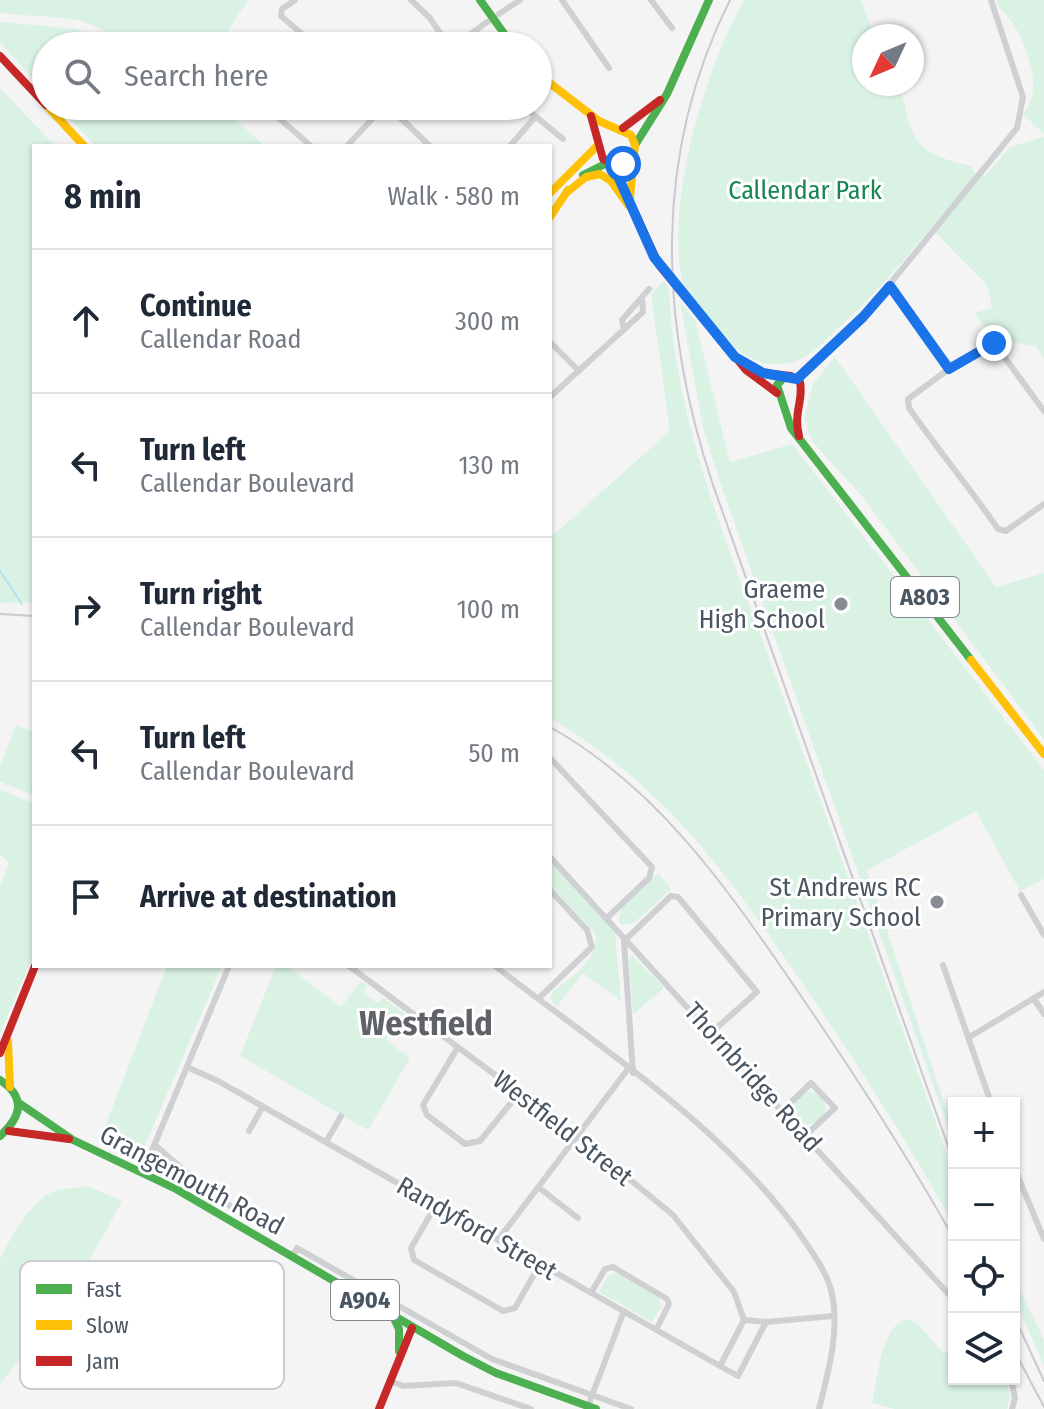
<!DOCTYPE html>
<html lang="en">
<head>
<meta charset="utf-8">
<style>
  body { margin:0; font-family:"Fira Sans Condensed",sans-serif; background:#f6f6f7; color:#1f2937 }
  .controls { position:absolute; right:24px; bottom:24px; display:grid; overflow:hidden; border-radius:0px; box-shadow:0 2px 6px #0004 }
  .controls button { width:72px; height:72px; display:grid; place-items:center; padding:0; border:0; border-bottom:2px solid #e0e1e3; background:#fff; color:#1f2937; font:40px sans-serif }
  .compass { position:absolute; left:852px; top:24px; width:72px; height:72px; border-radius:50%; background:#fff; box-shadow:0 2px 6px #0004; rotate:226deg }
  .stop { position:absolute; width:24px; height:24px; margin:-18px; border:6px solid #1a73e8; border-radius:50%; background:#fff }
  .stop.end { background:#1a73e8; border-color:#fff; box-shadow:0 2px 8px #0008 }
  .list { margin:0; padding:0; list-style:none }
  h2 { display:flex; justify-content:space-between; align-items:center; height:104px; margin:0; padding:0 32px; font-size:34px }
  h2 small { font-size:26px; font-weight:400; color:#747a83 }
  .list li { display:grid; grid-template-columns:52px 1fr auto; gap:24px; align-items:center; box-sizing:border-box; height:144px; padding:0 32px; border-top:2px solid #e0e1e3 }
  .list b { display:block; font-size:30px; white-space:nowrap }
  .list p { margin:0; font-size:26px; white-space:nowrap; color:#747a83 }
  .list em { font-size:26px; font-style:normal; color:#747a83 }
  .icon { flex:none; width:44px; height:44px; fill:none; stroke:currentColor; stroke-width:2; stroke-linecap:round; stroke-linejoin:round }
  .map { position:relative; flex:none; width:1044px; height:1409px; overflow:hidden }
  .search { position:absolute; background:#fff; box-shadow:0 2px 6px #0004; left:32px; top:32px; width:520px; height:88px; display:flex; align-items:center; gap:20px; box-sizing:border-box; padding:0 28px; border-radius:44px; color:#747a83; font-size:30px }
  .panel { position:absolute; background:#fff; box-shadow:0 2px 6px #0004; left:32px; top:144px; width:520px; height:824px; border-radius:0px }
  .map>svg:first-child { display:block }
  .green { fill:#d9f2e3 }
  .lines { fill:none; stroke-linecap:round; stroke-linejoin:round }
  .stream { stroke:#aee2f0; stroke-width:2 }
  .street { stroke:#ced0d2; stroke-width:6 }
  .fast { stroke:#4caf50; stroke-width:8 }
  .slow { stroke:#ffc107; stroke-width:8 }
  .jam { stroke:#c62828; stroke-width:8 }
  .rail { stroke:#c9cacc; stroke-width:2 }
  .route { stroke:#1a73e8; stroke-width:10 }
  .poi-dot { fill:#868d94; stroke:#fff; stroke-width:3 }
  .labels { text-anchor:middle; stroke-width:6; stroke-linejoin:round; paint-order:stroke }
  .shield { fill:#fff; stroke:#808990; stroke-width:2 }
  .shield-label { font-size:24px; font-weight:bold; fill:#4a5661 }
  .park-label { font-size:26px; fill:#17864f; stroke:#fff }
  .poi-label { font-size:26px; fill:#4a5661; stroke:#fff; text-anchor:end }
  .street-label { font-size:26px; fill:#4a5661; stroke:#fff }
  .district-label { font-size:34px; font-weight:bold; fill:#5f6368; stroke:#fff }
  .key { fill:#fff; stroke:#c9ccd0; stroke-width:2 }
  .key-label { font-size:22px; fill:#4a5661 }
</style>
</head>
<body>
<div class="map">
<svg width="1044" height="1409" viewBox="0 0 1044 1409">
  <rect width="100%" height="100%" fill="#f4f4f4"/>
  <path class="green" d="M0 0H248L218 46H121C88 8 44 21 0 12Z
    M744 0H861L874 36H864V84H900C913 141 911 152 971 166L975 173 985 176 1010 147 1044 137V359L1036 346C1004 341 993 340 974 313L992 308 987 285 931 228C900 265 871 299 835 331 827 339 818 349 808 355 783 371 750 365 731 343 720 331 688 302 684 288 663 209 705 69 744 0Z
    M996 0H1044V134L1023 114C1044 90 1028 49 1014 25 1008 15 1000 12 996 0Z
    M0 22 76 29 109 46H46V94L0 42Z
    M0 88 55 146H34V602L0 603Z
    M57 106H220L265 146H96Z
    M664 281 669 288C674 425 732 555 778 683 837 847 896 1011 954 1174V1225C911 1147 863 1073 813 999 735 885 672 790 550 718V538L670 431 651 294Z
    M680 301 695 321 730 462 792 444 1044 770V879L1020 891 976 811 867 870 954 1133V1144L721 485 703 428Z
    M835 357 996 587 1044 573V739L861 495 812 441 804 419 813 384Z
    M16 725 34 732V795L0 782V766Z
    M0 790 34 803V954L0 1033V886L9 863 0 854Z
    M550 861 615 933 621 1001 583 973 556 1007 550 997 554 991C571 976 602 959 595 933L550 885Z
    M658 873 671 889 634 923 622 925 619 921 621 909Z
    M632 955 664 988 633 1014 629 959Z
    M167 966H222L142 1152 137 1155 101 1137Z
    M276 966H287L341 1007 361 981 367 985 364 993 377 1003 384 998 405 1014 386 1040 410 1058 368 1130 240 1056Z
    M794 1108a16 16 0 1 1 32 0a16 16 0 1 1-32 0Z
    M87 1186 122 1201C88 1267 46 1327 0 1384V1260C8 1240 34 1197 55 1191 65 1188 77 1188 87 1186Z
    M616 1273 659 1298 661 1307 652 1322 599 1292 608 1276Z
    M1014 1277 1044 1340V1365L1014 1298Z
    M906 1319 916 1322 944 1354 954 1345V1379H1006L1010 1396 1007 1409H895L872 1403C878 1380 880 1327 906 1319Z"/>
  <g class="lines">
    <path class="stream" d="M0 571 22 604"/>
    <path class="street" d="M295 0 282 9 281 16 316 46
      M411 0 429 17 449 46
      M562 0 609 68
      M651 0 672 28
      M499 14 520 0
      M481 26 492 19
      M259 46 267 37
      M454 46 479 28
      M265 106 311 146
      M388 106 430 146
      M523 106 563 139
      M347 146 384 106
      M510 146 535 117
      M890 286 949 369
      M624 330 622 320 642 297
      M550 342 579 371
      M797 379 863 317 1017 128 1023 97 991 0
      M550 397 643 312 642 297 649 289
      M1044 411 994 343 949 369 908 399 909 408C938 450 970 488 998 529L1006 531 1044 504
      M550 758 652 867 649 878 607 918
      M550 857 954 1300
      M1021 895 1044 935
      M943 965 991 1103
      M349 966 577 1136 673 1215 734 1292 744 1320
      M495 966C599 1047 718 1122 797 1230 810 1249 827 1271 832 1294 840 1331 828 1373 819 1409
      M538 999 592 947 587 930 550 890
      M1034 999 1044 1014
      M968 1038 1044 992
      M458 1047 423 1105 427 1115 465 1144 480 1141 519 1093
      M187 1067 218 1081 720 1366 744 1320
      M633 1073 624 941 671 896 678 897 757 992 712 1032
      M783 1110 811 1083 835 1108 806 1135
      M249 1131 263 1106
      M326 1142 341 1116
      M155 1145 205 1189 241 1213
      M1014 1167 1044 1239
      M143 1172 229 966
      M538 1187 578 1218
      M436 1205 411 1248 414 1260 503 1311 515 1308 540 1264
      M498 1240 628 1069
      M292 1257 297 1248 492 1359 631 1409
      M591 1293 605 1269 613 1267 667 1299 669 1304 656 1330
      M744 1320 766 1322
      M720 1366 738 1376 766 1322 833 1316
      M1011 1379 1015 1398 1012 1409
      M390 1381 403 1386 456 1383 531 1409
      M588 1406 624 1311"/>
    <path class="fast" d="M480 0 513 46
      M635 145 667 94 709 0
      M583 175 607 163
      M784 377 777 385 791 428 971 660
      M0 1080C27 1098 21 1117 0 1136
      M19 1103 73 1140 176 1189 463 1356 496 1373 596 1409
      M394 1318 399 1329V1351"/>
    <path class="slow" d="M538 74 599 121 631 135 635 145 630 198
      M47 106 84 146
      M550 193 597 146
      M566 193 586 177 600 174 611 181 628 205
      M550 217 568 190
      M971 660 1044 754
      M8 1041 10 1087"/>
    <path class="jam" d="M0 56 46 105
      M591 116 603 159 617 165 632 157
      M623 128 660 100
      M613 165 659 265 746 370 777 393
      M741 361 763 373 791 376 800 382C804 400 793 412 799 436
      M0 1053 35 966
      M9 1131 69 1139
      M379 1409 412 1328"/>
    <path class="rail" d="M730 0C652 155 659 324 713 485L954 1163
      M0 614 34 616
      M550 727C661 789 731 894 801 996 855 1075 907 1155 954 1239
      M1014 1316 1044 1381
      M1014 1350 1044 1407"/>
  </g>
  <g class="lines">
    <path class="route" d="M623 164 613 165 654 257 735 357 763 373 797 379 863 317 890 286 949 369 994 343"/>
  </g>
  <g class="poi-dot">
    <circle cx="841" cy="604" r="8"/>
    <circle cx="937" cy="902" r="8"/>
  </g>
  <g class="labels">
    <g class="shield">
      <rect x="891" y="577" width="68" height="40" rx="6"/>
      <rect x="331" y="1280" width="68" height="40" rx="6"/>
    </g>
    <g class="shield-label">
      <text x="925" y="605">A803</text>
      <text x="365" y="1308">A904</text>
    </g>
    <g class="park-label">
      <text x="805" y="199">Callendar Park</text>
    </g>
    <g class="poi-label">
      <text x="825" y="598">Graeme<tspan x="825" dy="30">High School</tspan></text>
      <text x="921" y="896">St Andrews RC<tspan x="921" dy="30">Primary School</tspan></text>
    </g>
    <g class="street-label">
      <text transform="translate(753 1077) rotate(48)" y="9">Thornbridge Road</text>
      <text transform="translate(563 1128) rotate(38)" y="9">Westfield Street</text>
      <text transform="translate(192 1180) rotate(28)" y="9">Grangemouth Road</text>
      <text transform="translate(477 1228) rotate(30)" y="9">Randyford Street</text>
    </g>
    <g class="district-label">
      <text x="426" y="1035">Westfield</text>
    </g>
  </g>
  <rect x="20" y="1261" width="264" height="128" rx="12" class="key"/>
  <rect x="36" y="1284" width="36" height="10" fill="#4caf50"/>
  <rect x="36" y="1320" width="36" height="10" fill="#ffc107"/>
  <rect x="36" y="1356" width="36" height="10" fill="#c62828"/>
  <g class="key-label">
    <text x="86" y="1297">Fast</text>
    <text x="86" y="1333">Slow</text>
    <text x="86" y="1369">Jam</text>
  </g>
</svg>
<div class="controls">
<button>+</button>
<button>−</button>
<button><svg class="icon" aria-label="locate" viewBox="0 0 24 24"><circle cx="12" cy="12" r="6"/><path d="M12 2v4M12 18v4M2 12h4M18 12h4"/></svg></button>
<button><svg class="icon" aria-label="layers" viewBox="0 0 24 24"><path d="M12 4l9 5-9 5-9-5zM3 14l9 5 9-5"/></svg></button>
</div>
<svg class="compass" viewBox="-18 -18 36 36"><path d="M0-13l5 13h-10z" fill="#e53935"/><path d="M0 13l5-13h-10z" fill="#747a83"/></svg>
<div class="stop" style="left:623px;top:164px"></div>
<div class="stop end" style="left:994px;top:343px"></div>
<div class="search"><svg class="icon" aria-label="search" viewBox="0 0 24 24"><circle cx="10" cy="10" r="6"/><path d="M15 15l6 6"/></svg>Search here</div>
<section class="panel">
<h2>8 min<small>Walk · 580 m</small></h2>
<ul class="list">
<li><svg class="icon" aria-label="ahead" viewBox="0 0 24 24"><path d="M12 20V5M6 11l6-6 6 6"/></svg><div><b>Continue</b><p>Callendar Road</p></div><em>300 m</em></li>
<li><svg class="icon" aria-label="left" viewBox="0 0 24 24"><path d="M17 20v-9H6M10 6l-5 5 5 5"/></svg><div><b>Turn left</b><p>Callendar Boulevard</p></div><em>130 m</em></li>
<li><svg class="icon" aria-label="right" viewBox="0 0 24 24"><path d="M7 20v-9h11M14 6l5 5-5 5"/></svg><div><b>Turn right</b><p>Callendar Boulevard</p></div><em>100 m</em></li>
<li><svg class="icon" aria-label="left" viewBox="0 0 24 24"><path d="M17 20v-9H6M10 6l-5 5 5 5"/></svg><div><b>Turn left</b><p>Callendar Boulevard</p></div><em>50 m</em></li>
<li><svg class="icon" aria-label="arrive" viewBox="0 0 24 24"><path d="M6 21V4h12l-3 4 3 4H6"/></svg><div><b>Arrive at destination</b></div></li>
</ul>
</section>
</div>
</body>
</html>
